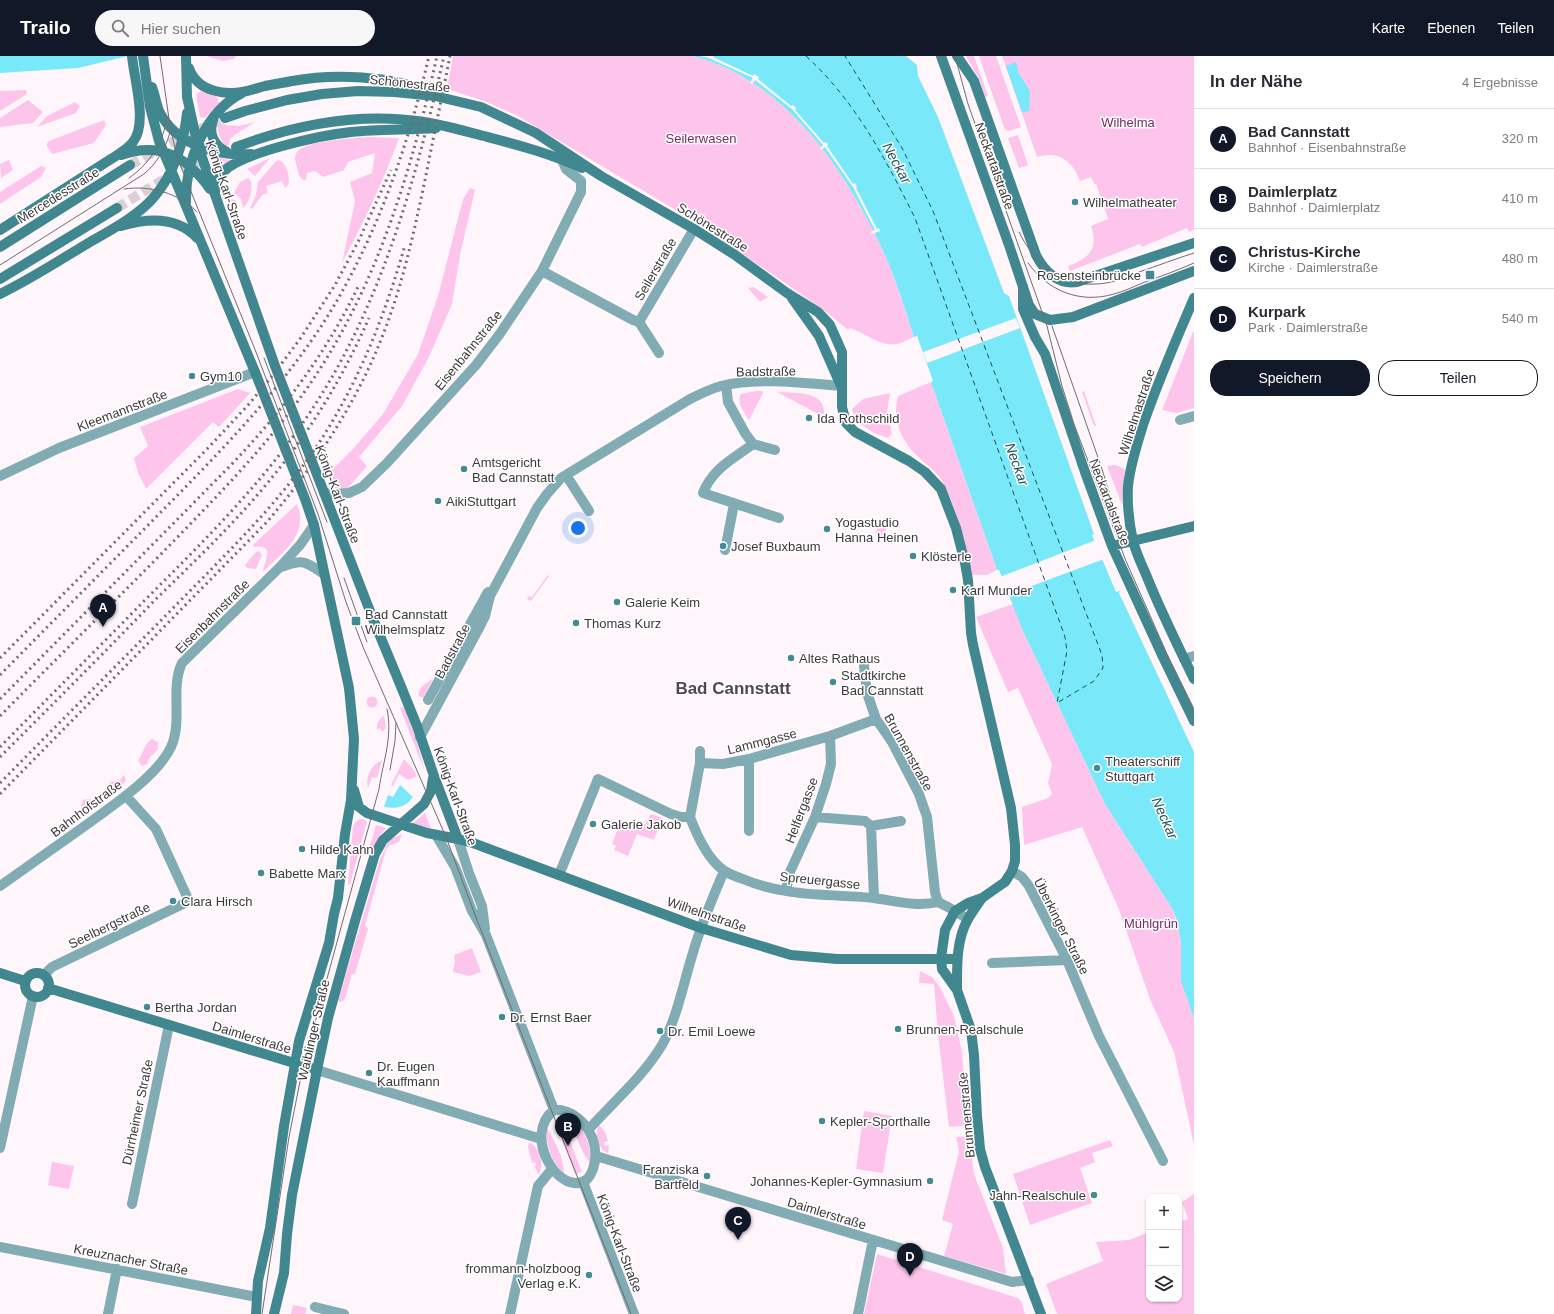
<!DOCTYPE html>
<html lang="de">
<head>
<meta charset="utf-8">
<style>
  body { margin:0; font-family:Arial,sans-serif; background:#f7f7f7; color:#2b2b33 }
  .controls { position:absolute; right:12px; bottom:12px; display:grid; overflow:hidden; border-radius:8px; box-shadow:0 1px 3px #0004 }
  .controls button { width:36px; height:36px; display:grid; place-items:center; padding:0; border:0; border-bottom:1px solid #e1e1e2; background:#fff; color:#2b2b33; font:20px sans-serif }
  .you { position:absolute; left:578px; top:472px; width:14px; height:14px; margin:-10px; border:3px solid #fff; border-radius:50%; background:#1a73e8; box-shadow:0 0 0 6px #1a73e833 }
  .badge { display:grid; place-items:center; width:26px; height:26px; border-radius:50%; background:#111827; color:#fff; font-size:13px; font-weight:700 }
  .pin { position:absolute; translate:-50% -33px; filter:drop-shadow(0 1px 2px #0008) }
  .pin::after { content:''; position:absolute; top:21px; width:14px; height:12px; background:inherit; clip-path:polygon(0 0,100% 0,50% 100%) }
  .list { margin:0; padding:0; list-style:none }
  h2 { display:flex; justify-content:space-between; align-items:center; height:52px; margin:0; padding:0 16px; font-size:17px }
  h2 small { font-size:13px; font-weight:400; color:#7c7c81 }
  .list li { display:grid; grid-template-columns:26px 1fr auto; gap:12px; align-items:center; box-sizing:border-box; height:60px; padding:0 16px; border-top:1px solid #e1e1e2 }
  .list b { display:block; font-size:15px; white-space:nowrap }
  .list p { margin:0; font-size:13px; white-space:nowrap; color:#7c7c81 }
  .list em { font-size:13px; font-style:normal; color:#7c7c81 }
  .actions { display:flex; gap:8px; padding:12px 16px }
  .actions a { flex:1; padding:9px 0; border:1px solid #111827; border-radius:16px; text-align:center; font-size:14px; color:#111827 }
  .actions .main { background:#111827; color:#fff }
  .icon { flex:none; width:22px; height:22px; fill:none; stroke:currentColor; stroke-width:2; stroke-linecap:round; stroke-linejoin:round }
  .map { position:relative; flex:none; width:1194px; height:1258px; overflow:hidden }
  header { display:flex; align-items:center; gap:24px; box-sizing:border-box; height:56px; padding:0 20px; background:#111827; color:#fff }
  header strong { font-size:19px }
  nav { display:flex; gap:22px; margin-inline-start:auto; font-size:14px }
  .search { width:280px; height:36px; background:#f7f7f7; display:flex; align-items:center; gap:10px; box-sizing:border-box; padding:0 14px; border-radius:22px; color:#7c7c81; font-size:15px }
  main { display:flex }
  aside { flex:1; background:#fff }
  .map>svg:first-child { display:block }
  .green { fill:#fdc5ec }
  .water { fill:#79e9f9 }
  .pier { fill:#fff6fc }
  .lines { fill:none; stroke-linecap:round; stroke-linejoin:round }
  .ferry { stroke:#1e5056; stroke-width:1; stroke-dasharray:5 4; stroke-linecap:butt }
  .secondary-tunnel { stroke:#d8d0d5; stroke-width:10; stroke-dasharray:10 5; stroke-linecap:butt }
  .street { stroke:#81acb3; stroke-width:10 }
  .secondary { stroke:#418790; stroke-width:10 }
  .tram { stroke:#716c70; stroke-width:1 }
  .rail { stroke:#716c70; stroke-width:3; stroke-dasharray:2 4; stroke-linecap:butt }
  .poi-dot { fill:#448a94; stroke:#fff; stroke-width:1.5 }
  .labels { text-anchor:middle; stroke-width:3; stroke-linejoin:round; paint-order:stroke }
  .street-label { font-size:13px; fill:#3c383b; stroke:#fff }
  .park-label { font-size:13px; fill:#782866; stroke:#fff }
  .poi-label { font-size:13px; fill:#3c383b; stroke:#fff; text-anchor:start }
  .water-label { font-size:14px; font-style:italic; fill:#1e5056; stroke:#fff }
  .district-label { font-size:17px; font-weight:bold; fill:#50484d; stroke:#fff }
</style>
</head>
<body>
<header>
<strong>Trailo</strong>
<div class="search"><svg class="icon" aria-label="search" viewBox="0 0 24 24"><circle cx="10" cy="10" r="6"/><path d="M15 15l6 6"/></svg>Hier suchen</div>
<nav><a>Karte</a><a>Ebenen</a><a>Teilen</a></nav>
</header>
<main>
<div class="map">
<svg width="1194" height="1258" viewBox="0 0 1194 1258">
  <rect width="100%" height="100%" fill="#fff6fc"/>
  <path class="green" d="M206 0H236L234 3 223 5Z
    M453 0H693C788 24 851 122 888 206 898 230 906 256 914 281 909 283 903 287 897 288 881 291 865 277 850 272L848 274 824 254 699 168 516 59 484 45 447 33Z
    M966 0H974L988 40 985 41 980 25Z
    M979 0H996L1021 71 1009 75 1005 74Z
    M1002 0H1194V174L1189 176 1187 172 1142 191 1140 188 1070 215 1068 210C1089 203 1099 192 1091 170L1108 163 1096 128H1094L1091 121 1080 125C1073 105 1058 94 1037 101Z
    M26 34 27 38 0 55V35Z
    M201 35 217 41 219 47 205 62 200 61 196 38Z
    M28 44 43 56 33 67 0 71V62Z
    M75 46 80 50 76 57 37 71 47 60Z
    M104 64 106 69 94 87 52 98 47 90V87L49 85Z
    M255 66 233 80 230 83 229 89 226 90C220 84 217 76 218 67H223L225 69 239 70Z
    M1018 79 1028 109 1019 112 1008 82Z
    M369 81 399 82C383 126 364 166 342 207L355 145 350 126 372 117 375 97 348 106 344 114 323 121 315 115 307 117 306 124H304C298 122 298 114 296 108 295 104 294 101 297 96 304 85 355 82 369 81Z
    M214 101 230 104 231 105 215 117 210 104 211 102Z
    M270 102 255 120 247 113Z
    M9 104 13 114 1 122 0 108Z
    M278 104C286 105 291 122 288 129L285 132 282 125 266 130 268 137 262 139 252 153 250 152 256 139 258 126 275 106Z
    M41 110 46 112 41 121 0 148V136Z
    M248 122 251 125C253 134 250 146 243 152L241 143 234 137 240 126Z
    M470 132 475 134 460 199 452 248 429 301 402 350 359 401 367 410 347 433 335 432 328 418 353 393 383 358 418 298 438 240 463 143Z
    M230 143 235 144C239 149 238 155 233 159Z
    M754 231 768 241 760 246 748 232Z
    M1193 276H1194V352L1177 357 1162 354Z
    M931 326 997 514 987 519H972C965 486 958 454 942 425 936 415 924 407 916 399 900 382 892 362 898 340Z
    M238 333 250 337 219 371 213 366 146 433 138 417 134 402 148 390 140 371Z
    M756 335H762L763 337 749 364C744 356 736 347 741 338Z
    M1084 335 1096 370H1094L1082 336Z
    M777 336C793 337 826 334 824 358L820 359Z
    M890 337 887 356 892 378 888 382 874 377 856 365 852 353 863 343Z
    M1115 409 1125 413 1122 449 1107 410Z
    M297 448C309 480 283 495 263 516 264 505 276 488 254 491L253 489Z
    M882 464 888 467 884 481 875 477Z
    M259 495 262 499 256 513 247 512 245 509 256 496Z
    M548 519 549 520 531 545 527 543 529 540 532 541Z
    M1013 548 1023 575 1105 748 1173 854 1180 877 1185 937 1194 963V1089L1174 996 1150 943 1118 851 1082 771 1024 789 1022 751 1048 742 1052 738 1048 727 1052 708 1018 632 1008 636 976 561Z
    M433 623 423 642 419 640C417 631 427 627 433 623Z
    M366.5 646a5.5 5.5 0 1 1 11 0a5.5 5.5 0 1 1-11 0Z
    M404 651 415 679 425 716 400 652Z
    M384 660 386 672 382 676 380 672 377 674V667L382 661Z
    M152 683 158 686V693L150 701 147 708 142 710 138 705C143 698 144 687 152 683Z
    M404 703 413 713 417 720 408 724 399 718 393 730 391 729Z
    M382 704 377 722 372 721 368 732C365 721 371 709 382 704Z
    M124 719 126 724 121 731 114 734 109 729 110 726 120 724Z
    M102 737 106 739 105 744 98 747 87 757H82L81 749 83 744 87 743 95 744Z
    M425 757 431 773 413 767Z
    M651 758 663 762 654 784 637 778 628 800 614 794 616 790 612 788 621 764 642 773Z
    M362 763 367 765 350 829 348 828 353 770 357 764Z
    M376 769 386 772 380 779 371 797 368 796Z
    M402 778 399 786 390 789 386 794 365 869 368 873 355 918H352L345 943 341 946 338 945 380 803 390 783Z
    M472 892 481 916 469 920 453 916 455 905 454 899Z
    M920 915 932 921 940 931 954 960 962 996 968 1069 949 1071 938 978 934 928 919 927Z
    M864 1055 892 1060 883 1117 856 1113Z
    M561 1063 582 1116 575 1118 555 1065Z
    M572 1063C585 1073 592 1091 590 1107 580 1094 575 1079 572 1063Z
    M599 1069 605 1076 608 1085 604 1086 605 1090 609 1089 608 1097C598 1094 594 1077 599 1069Z
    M547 1072C555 1085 564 1102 564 1118 551 1105 546 1091 547 1072Z
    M969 1080 974 1118 1003 1192 1006 1218 944 1200 953 1168 942 1164 959 1095 956 1081Z
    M1110 1084 1113 1090 1092 1097 1095 1106 1080 1112 1092 1147 1030 1169 1013 1118Z
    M529 1086C541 1092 544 1108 539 1119L534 1110H536L535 1106 532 1107 528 1091Z
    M52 1106 74 1110 69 1133 48 1129Z
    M1194 1138V1258H1057L1046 1228 1103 1205 1096 1186 1129 1184 1149 1176V1243H1179V1166L1188 1163 1182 1146Z
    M877 1198 1018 1242 1021 1245 1025 1258H864Z
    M293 1249 307 1252 305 1258H291Z"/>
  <path class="water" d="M0 0H128L78 12 0 17Z
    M693 0H906L917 9 918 20 938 61 1004 237 1009 240 1094 478 1092 479 1116 536 1120 535 1119 537 1194 696V963L1181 925V886L1177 865 1173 854 1105 748 1023 575 999 514H997L996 511 931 326 933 325 917 280 914 281C906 256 898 230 888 206 851 122 788 24 693 0Z
    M1016 6 1019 18 1030 35 1029 55 1022 56 1006 10Z
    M400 729 413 741C405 752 396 753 384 751L388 739 393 741Z"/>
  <path class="pier" d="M700 0H714L713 1 753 20 754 18 759 21 758 23 791 50 793 49 796 52 795 54 824 87 825 86 828 88 827 90 853 128 855 127 857 131 856 132 877 173 879 172 880 175 872 178 871 176 875 174 853 131 825 91 821 94 820 93 823 89 792 53 755 24 752 28 750 27 753 22 709 2Z
    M1016 262 1020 272 927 307 923 296Z
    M1096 484 1104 503 1007 539 1000 521Z"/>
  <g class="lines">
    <path class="ferry" d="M806 0C856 46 885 102 915 162L1065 581 1067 595 1057 647 1094 625 1103 612 1102 599 933 155 902 92 845 0"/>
    <path class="secondary-tunnel" d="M130 109 170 87 225 62
      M117 152C152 130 186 109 225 95"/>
    <path class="street" d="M542 215 633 264 639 266 659 297
      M639 266 694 173
      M726 329 728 346 745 377 753 388
      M1180 364 1194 360
      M753 388C733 403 712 413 703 437L779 462
      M753 388 775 394
      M566 419 589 455
      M0 420 59 392 255 316
      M324 437 333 438 349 437 362 431 387 407 476 309 499 279 542 215 581 136V125L566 113 562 104
      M725 494 734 448
      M281 511C304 503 304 505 324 518
      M1184 603 1194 600
      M864 610 867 637 876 663 892 686 919 738 927 761 935 836 938 846
      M428 644 488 536
      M420 681 479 572 485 560 490 540 537 452 547 438 561 422 690 343C700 338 710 333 721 330 758 321 803 327 841 330
      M749 703V775
      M700 707 723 708 749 703 830 680 876 663
      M690 761C697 780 707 802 723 814 729 818 737 821 743 823 785 841 830 838 874 842 896 845 917 851 938 846
      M690 761 700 707V695
      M815 761 865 765 871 770 901 765
      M871 770 874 842
      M436 779 455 811 472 855 486 879 554 1054
      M458 783 469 817 482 850 485 873
      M1012 815 1022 821 1029 830 1067 904 1099 980 1163 1105
      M559 819 598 723 671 758 681 761H690
      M0 830C27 811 54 792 82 772 108 753 157 721 171 691 183 665 170 632 182 607L279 512 300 489 314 469
      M786 835 789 818 815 761 826 728 831 708 830 680
      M938 846 948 851 968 863
      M992 907 1067 904
      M44 919 52 911 189 845 156 773 126 740
      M317 1014 541 1083
      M554 1054C561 1053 566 1055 572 1058 591 1069 600 1092 593 1113 591 1118 589 1123 584 1125 558 1139 522 1079 554 1054Z
      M589 1073C614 1045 642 1022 662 989 677 962 683 929 692 900 700 871 712 843 724 815
      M0 1092 33 940
      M596 1100 1012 1226 1029 1224
      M583 1126 634 1258
      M132 1148 169 969
      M0 1191 257 1241
      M315 1251 344 1258
      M108 1258 117 1213
      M510 1258 538 1130 552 1113
      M858 1258 873 1184"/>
    <path class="secondary" d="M143 0 150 51 159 85 255 316 305 443 314 469 349 632 354 683 351 744 345 778 338 842 334 858 329 887 299 985 284 1070 270 1172 258 1225 256 1258
      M186 0 187 41 198 90 275 310 373 563 400 628 417 670 434 720 458 783
      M941 0 1009 189 1029 249 1035 258 1050 264 1073 261 1194 215
      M957 0 974 25 1036 199C1044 215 1058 229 1077 226L1194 187
      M189 12C195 30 211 36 229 37 242 38 253 33 265 30 274 28 283 27 292 25 335 17 390 20 430 36
      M152 31C155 39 156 47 159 55 175 88 216 101 251 98
      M225 62 245 55 287 44 322 38 358 35 395 36 435 40 481 51 536 77 601 120 694 173 735 199 787 237 818 256 830 269 842 296V351L846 367 855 376 909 405 925 416 941 433 956 472 965 507 968 524 971 577 973 589 1011 752 1015 789V805L1012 815 1005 826 982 842 968 847 955 855 945 874 941 902 942 913 957 934 971 974 974 999 977 1060 980 1093 985 1111 1041 1258
      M213 64C208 77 214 90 227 96
      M236 91C297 68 360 56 424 66 444 69 464 75 484 80 518 89 549 97 582 112
      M121 99C160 85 187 101 210 133
      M215 137C215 128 218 121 224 115 244 96 322 79 351 76 379 73 408 74 436 72
      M186 146C185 106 205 56 242 37
      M121 170C148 162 177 160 197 182
      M0 174 111 103C119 98 128 93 133 86 148 67 134 23 132 0
      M0 191 130 109
      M0 223 117 152
      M1023 230V253L1035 281 1045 298 1085 416 1112 490 1162 599 1194 665
      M0 238C31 223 60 204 90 186 111 174 139 159 154 141 174 118 184 86 187 57
      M792 242 819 280 841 330
      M1194 242C1176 284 1158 325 1143 369 1137 388 1130 410 1128 430 1127 448 1129 467 1133 485 1136 497 1142 509 1147 521 1161 556 1178 590 1194 623
      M1112 490 1194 470
      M354 734 359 751 367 757 427 777 458 783 473 787 701 872 791 899 837 903H957
      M0 917 25 925
      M25 929a12 12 0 1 1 24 0a12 12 0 1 1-24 0Z
      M48 932 317 1014
      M957 934C957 911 956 884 968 863 972 856 977 849 982 842
      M274 1258 284 1217 287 1178 292 1139 317 1014 328 962 355 865 375 798 383 784 424 748 431 735 433 722"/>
    <path class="tram" d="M160 0 170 70 177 101 254 291 318 458 346 546 363 591 446 781 477 864 631 1258
      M955 0 968 48 1047 270 1062 330 1074 368 1126 505 1167 598 1194 653
      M129 122C148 109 165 86 166 62
      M124 133C150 129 179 137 197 156
      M1019 176C1033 205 1060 231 1095 228 1110 228 1125 222 1139 216 1157 210 1175 203 1194 197
      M1028 207C1048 235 1080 248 1114 238 1125 235 1135 230 1145 226 1162 220 1178 214 1194 207
      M0 209 144 118C157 107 166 92 170 76
      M1052 270 1101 410 1126 490
      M264 302 327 466
      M344 522 367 586
      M390 714 395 685 396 667
      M262 1258 289 1081 303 1010 379 733C383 705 393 681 387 653"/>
    <path class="rail" d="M0 602 209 391 249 348 273 319 300 283 335 229 359 184 391 114
      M0 619C53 565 107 511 160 457 224 392 288 327 335 248 380 171 409 86 429 0
      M0 643 231 409C283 354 324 301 358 231
      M0 660C55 604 111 549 166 493 225 432 284 373 328 300 383 209 414 104 437 0
      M0 691C48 642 97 593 145 544 210 479 275 415 323 336 385 236 418 114 444 0
      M0 701C52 649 104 597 155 544 196 504 238 464 274 419 313 371 344 319 369 262
      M0 727C60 666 121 605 181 544 236 488 292 434 332 366 365 310 387 252 405 189
      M0 738 267 466C316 408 357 347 384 276 403 227 414 176 425 124 433 83 442 41 450 0"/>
  </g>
  <g class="poi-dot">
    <circle cx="1075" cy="146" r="4"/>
    <rect x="1145" y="214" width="10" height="10" rx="2"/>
    <circle cx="192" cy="320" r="4"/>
    <circle cx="809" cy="362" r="4"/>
    <circle cx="464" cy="413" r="4"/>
    <circle cx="438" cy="445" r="4"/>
    <circle cx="827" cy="473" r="4"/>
    <circle cx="723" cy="490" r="4"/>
    <circle cx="913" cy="500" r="4"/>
    <circle cx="953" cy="534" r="4"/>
    <circle cx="617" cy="546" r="4"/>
    <rect x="351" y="560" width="10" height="10" rx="2"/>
    <circle cx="576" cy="567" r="4"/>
    <circle cx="791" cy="602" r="4"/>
    <circle cx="833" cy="626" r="4"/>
    <circle cx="1097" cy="712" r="4"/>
    <circle cx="593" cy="768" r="4"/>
    <circle cx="302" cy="793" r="4"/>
    <circle cx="261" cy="817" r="4"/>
    <circle cx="173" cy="845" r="4"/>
    <circle cx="147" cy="951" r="4"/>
    <circle cx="502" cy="961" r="4"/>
    <circle cx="898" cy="973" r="4"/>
    <circle cx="660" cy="975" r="4"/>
    <circle cx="369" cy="1017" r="4"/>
    <circle cx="822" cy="1065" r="4"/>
    <circle cx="707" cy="1120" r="4"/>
    <circle cx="930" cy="1125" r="4"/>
    <circle cx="1094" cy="1139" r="4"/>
    <circle cx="589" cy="1219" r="4"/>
  </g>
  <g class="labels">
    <g class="street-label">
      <text transform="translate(410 27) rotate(6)" y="5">Schönestraße</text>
      <text transform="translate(995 110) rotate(70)" y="5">Neckartalstraße</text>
      <text transform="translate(227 134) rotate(71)" y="5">König-Karl-Straße</text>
      <text transform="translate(58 139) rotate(-32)" y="5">Mercedesstraße</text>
      <text transform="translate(713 171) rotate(32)" y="5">Schönestraße</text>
      <text transform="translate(655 213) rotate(-60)" y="5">Seilerstraße</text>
      <text transform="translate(468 294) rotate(-51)" y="5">Eisenbahnstraße</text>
      <text transform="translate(766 315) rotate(-1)" y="5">Badstraße</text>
      <text transform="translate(122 354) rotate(-21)" y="5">Kleemannstraße</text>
      <text transform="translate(1136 356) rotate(-72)" y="5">Wilhelmastraße</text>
      <text transform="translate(338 438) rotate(69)" y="5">König-Karl-Straße</text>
      <text transform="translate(1110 446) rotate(69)" y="5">Neckartalstraße</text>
      <text transform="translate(212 560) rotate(-45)" y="5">Eisenbahnstraße</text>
      <text transform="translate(452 595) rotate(-62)" y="5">Badstraße</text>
      <text transform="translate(762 685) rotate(-14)" y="5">Lammgasse</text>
      <text transform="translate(909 696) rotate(61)" y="5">Brunnenstraße</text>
      <text transform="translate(456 740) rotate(70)" y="5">König-Karl-Straße</text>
      <text transform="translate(86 752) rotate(-37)" y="5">Bahnhofstraße</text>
      <text transform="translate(801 754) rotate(-69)" y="5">Helfergasse</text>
      <text transform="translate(820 824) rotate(6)" y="5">Spreuergasse</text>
      <text transform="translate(707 858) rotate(19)" y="5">Wilhelmstraße</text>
      <text transform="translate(109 869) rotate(-26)" y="5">Seelbergstraße</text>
      <text transform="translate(1062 870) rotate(63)" y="5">Überkinger Straße</text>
      <text transform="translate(313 974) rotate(-77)" y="5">Waiblinger Straße</text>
      <text transform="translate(252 981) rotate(17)" y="5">Daimlerstraße</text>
      <text transform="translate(137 1056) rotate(-78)" y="5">Dürrheimer Straße</text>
      <text transform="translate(966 1059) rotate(-95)" y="5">Brunnenstraße</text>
      <text transform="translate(827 1157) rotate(17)" y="5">Daimlerstraße</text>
      <text transform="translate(620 1187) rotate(69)" y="5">König-Karl-Straße</text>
      <text transform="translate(131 1203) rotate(11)" y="5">Kreuznacher Straße</text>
    </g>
    <g class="park-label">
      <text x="1128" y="71">Wilhelma</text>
      <text x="701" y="87">Seilerwasen</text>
      <text x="1151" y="872">Mühlgrün</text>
    </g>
    <g class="poi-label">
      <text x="1083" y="151">Wilhelmatheater</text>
      <text x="1141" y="224" text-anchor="end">Rosensteinbrücke</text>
      <text x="200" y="325">Gym10</text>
      <text x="817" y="367">Ida Rothschild</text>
      <text x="472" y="411">Amtsgericht<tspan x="472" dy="15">Bad Cannstatt</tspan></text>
      <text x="446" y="450">AikiStuttgart</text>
      <text x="835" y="471">Yogastudio<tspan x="835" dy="15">Hanna Heinen</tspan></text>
      <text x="731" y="495">Josef Buxbaum</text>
      <text x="921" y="505">Klösterle</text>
      <text x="961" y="539">Karl Munder</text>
      <text x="625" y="551">Galerie Keim</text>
      <text x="365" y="563">Bad Cannstatt<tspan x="365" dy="15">Wilhelmsplatz</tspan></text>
      <text x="584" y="572">Thomas Kurz</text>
      <text x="799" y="607">Altes Rathaus</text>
      <text x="841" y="624">Stadtkirche<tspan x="841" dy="15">Bad Cannstatt</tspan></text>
      <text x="1105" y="710">Theaterschiff<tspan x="1105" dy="15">Stuttgart</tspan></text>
      <text x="601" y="773">Galerie Jakob</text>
      <text x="310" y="798">Hilde Kahn</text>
      <text x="269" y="822">Babette Marx</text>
      <text x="181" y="850">Clara Hirsch</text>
      <text x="155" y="956">Bertha Jordan</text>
      <text x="510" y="966">Dr. Ernst Baer</text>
      <text x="906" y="978">Brunnen-Realschule</text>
      <text x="668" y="980">Dr. Emil Loewe</text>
      <text x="377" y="1015">Dr. Eugen<tspan x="377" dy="15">Kauffmann</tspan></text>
      <text x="830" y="1070">Kepler-Sporthalle</text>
      <text x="699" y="1118" text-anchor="end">Franziska<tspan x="699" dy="15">Bartfeld</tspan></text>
      <text x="922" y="1130" text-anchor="end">Johannes-Kepler-Gymnasium</text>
      <text x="1086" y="1144" text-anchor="end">Jahn-Realschule</text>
      <text x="581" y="1217" text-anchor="end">frommann-holzboog<tspan x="581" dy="15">Verlag e.K.</tspan></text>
    </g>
    <g class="water-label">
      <text transform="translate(897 107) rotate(61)" y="5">Neckar</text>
      <text transform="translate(1017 408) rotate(70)" y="5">Neckar</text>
      <text transform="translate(1165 762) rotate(66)" y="5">Neckar</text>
    </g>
    <g class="district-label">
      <text x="733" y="638">Bad Cannstatt</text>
    </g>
  </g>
</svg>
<div class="controls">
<button>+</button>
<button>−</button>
<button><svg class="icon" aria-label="layers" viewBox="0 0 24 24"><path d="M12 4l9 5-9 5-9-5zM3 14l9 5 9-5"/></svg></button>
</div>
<div class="you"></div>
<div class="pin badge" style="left:103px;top:571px">A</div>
<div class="pin badge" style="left:568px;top:1090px">B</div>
<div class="pin badge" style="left:738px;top:1184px">C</div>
<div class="pin badge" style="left:910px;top:1220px">D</div>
</div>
<aside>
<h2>In der Nähe<small>4 Ergebnisse</small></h2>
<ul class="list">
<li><span class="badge">A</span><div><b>Bad Cannstatt</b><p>Bahnhof · Eisenbahnstraße</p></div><em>320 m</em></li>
<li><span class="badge">B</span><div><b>Daimlerplatz</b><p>Bahnhof · Daimlerplatz</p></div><em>410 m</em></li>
<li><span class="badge">C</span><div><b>Christus-Kirche</b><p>Kirche · Daimlerstraße</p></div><em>480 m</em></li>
<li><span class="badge">D</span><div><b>Kurpark</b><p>Park · Daimlerstraße</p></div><em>540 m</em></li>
</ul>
<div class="actions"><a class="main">Speichern</a><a>Teilen</a></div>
</aside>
</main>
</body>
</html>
